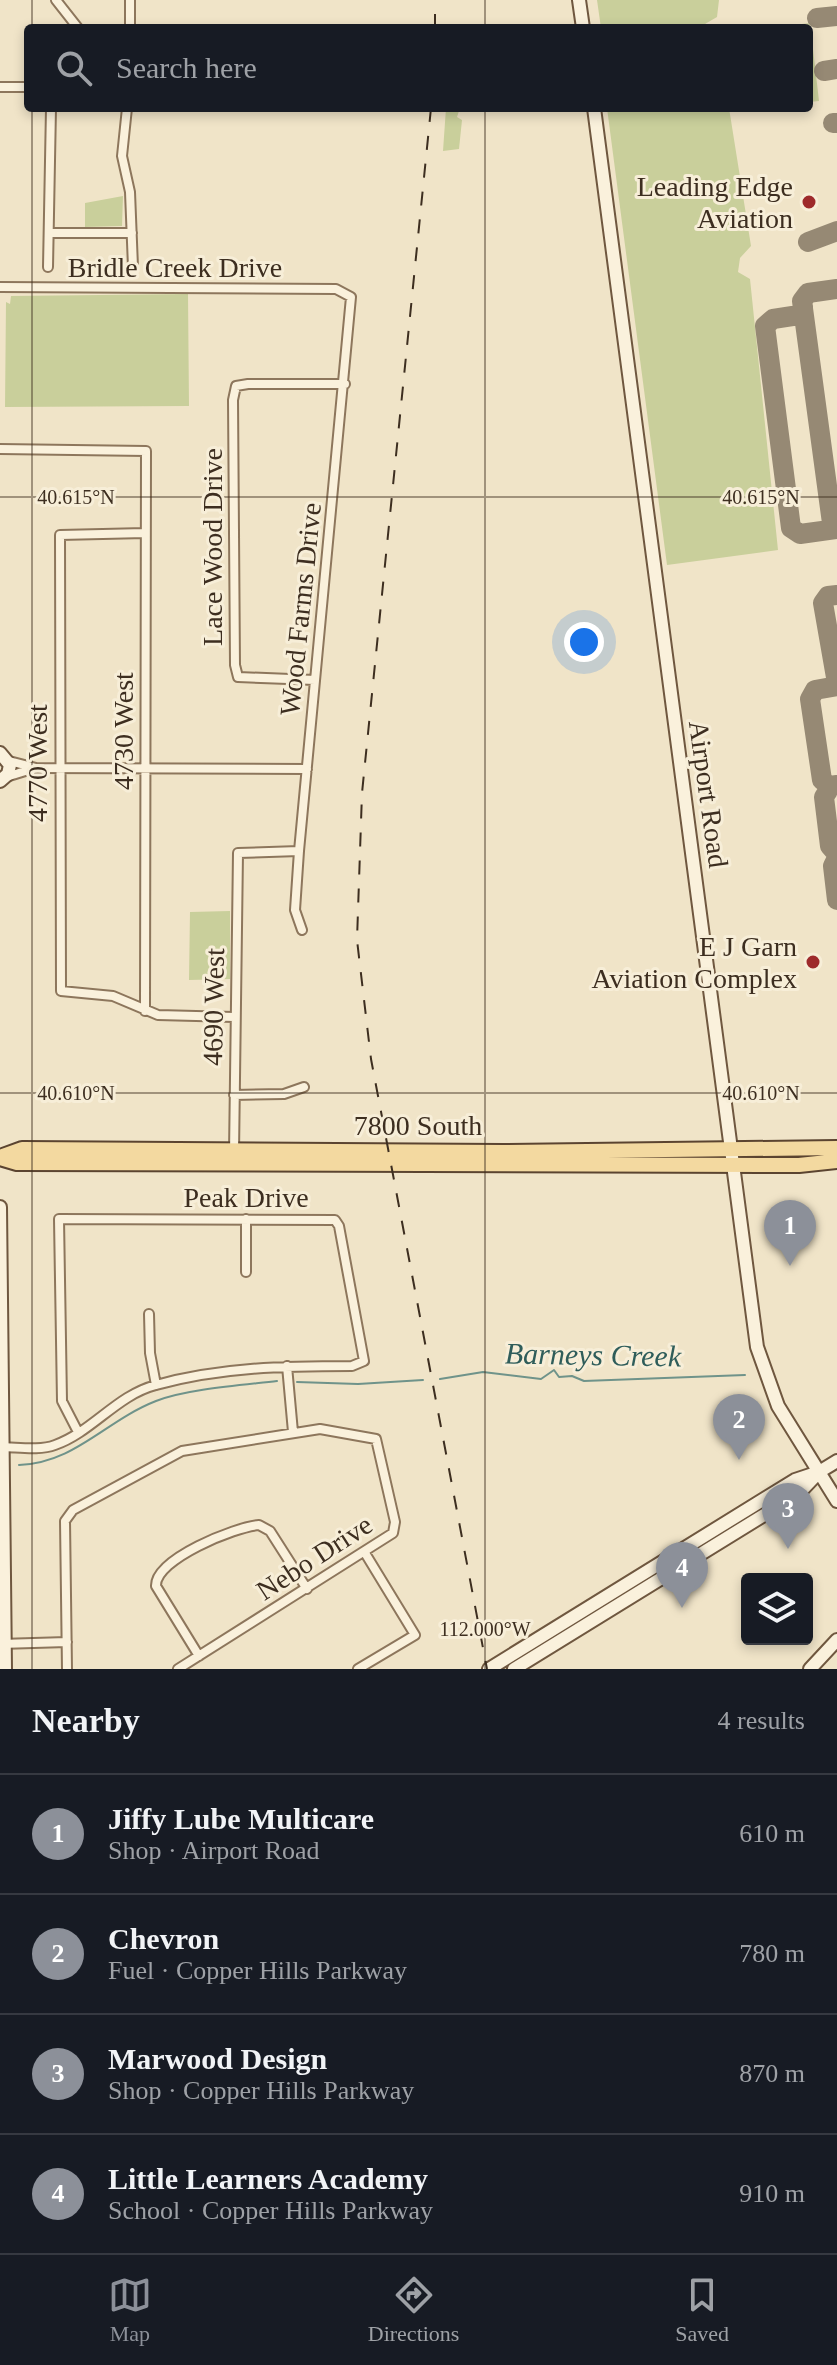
<!DOCTYPE html>
<html lang="en">
<head>
<meta charset="utf-8">
<style>
  body { margin:0; font-family:Georgia,serif; background:#242831; color:#f1f3f6 }
  .controls { position:absolute; right:24px; bottom:24px; display:grid; overflow:hidden; border-radius:8px; box-shadow:0 4px 12px #0003 }
  .controls button { width:72px; height:72px; display:grid; place-items:center; padding:0; border:0; border-bottom:2px solid #363941; background:#171b24; color:#f1f3f6; font:40px sans-serif }
  .you { position:absolute; left:584px; top:642px; width:28px; height:28px; margin:-20px; border:6px solid #fff; border-radius:50%; background:#1a73e8; box-shadow:0 0 0 12px #1a73e833 }
  .badge { display:grid; place-items:center; width:52px; height:52px; border-radius:50%; background:#8c9099; color:#fff; font-size:26px; font-weight:700 }
  .pin { position:absolute; translate:-50% -66px; filter:drop-shadow(0 2px 4px #0008) }
  .pin::after { content:''; position:absolute; top:42px; width:28px; height:24px; background:inherit; clip-path:polygon(0 0,100% 0,50% 100%) }
  .list { margin:0; padding:0; list-style:none }
  h2 { display:flex; justify-content:space-between; align-items:center; height:104px; margin:0; padding:0 32px; font-size:34px }
  h2 small { font-size:26px; font-weight:400; color:#9ea1a6 }
  .list li { display:grid; grid-template-columns:52px 1fr auto; gap:24px; align-items:center; box-sizing:border-box; height:120px; padding:0 32px; border-top:2px solid #363941 }
  .list b { display:block; font-size:30px; white-space:nowrap }
  .list p { margin:0; font-size:26px; white-space:nowrap; color:#9ea1a6 }
  .list em { font-size:26px; font-style:normal; color:#9ea1a6 }
  .icon { flex:none; width:44px; height:44px; fill:none; stroke:currentColor; stroke-width:2; stroke-linecap:round; stroke-linejoin:round }
  .map { position:relative; flex:none; width:837px; height:1669px; overflow:hidden }
  .search { position:absolute; background:#171b24; box-shadow:0 4px 12px #0003; left:24px; right:24px; top:24px; height:88px; display:flex; align-items:center; gap:20px; box-sizing:border-box; padding:0 28px; border-radius:8px; color:#9ea1a6; font-size:30px }
  .sheet { height:584px; background:#171b24 }
  nav { display:flex; justify-content:space-around; align-items:center; box-sizing:border-box; height:112px; border-top:2px solid #363941; background:#171b24; font-size:22px; color:#9ea1a6 }
  nav a { display:grid; justify-items:center; gap:4px }
  nav .on { color:#8c9099 }
  .map>svg:first-child { display:block }
  .green { fill:#c9cf9b }
  .lines { fill:none; stroke-linecap:round; stroke-linejoin:round }
  .stream { stroke:#6f938a; stroke-width:2 }
  .taxiway { stroke:#968974; stroke-width:20 }
  .street-casing { stroke:#8d765c; stroke-width:12 }
  .secondary-casing { stroke:#6f573f; stroke-width:16 }
  .primary-casing { stroke:#5b4430; stroke-width:18 }
  .street { stroke:#faf1dc; stroke-width:8 }
  .secondary { stroke:#faf1dc; stroke-width:12 }
  .primary { stroke:#f3d9a0; stroke-width:14 }
  .rail { stroke:#3d2e20; stroke-width:2; stroke-dasharray:14 14; stroke-linecap:butt }
  .ticks { fill:none; stroke:#3d2e20; stroke-width:2; stroke-opacity:0.45 }
  .poi-dot { fill:#9e2a2b; stroke:#f7eed8; stroke-width:3 }
  .labels { text-anchor:middle; stroke-width:6; stroke-linejoin:round; paint-order:stroke }
  .poi-label { font-size:28px; fill:#3d2e20; stroke:#f7eed8; text-anchor:end }
  .street-label { font-size:28px; fill:#3d2e20; stroke:#f7eed8 }
  .water-label { font-size:30px; font-style:italic; fill:#2f5d5a; stroke:#f7eed8 }
  .ticks-label { font-size:20px; text-anchor:middle; fill:#3d2e20; stroke:#f7eed8; stroke-width:6; stroke-linejoin:round; paint-order:stroke }
</style>
</head>
<body>
<div class="map">
<svg width="837" height="1669" viewBox="0 0 837 1669">
  <rect width="100%" height="100%" fill="#f0e4c8"/>
  <path class="green" d="M597 0H719L717 17 705 24 601 28Z
    M810 23 819 101 809 102V28H769Z
    M446 108H460L457 117 462 120 459 149 443 151Z
    M607 108H729L751 246 740 258 738 272 750 279 778 550 667 565Z
    M123 196 122 226 85 227V203Z
    M188 294 189 406 5 407 6 302 10 304 11 296Z
    M230 911V979L189 980 190 912Z"/>
  <g class="lines">
    <path class="stream" d="M440 1379 483 1372 541 1379 554 1370 559 1377 572 1376 584 1381 745 1375
      M297 1382 358 1384 423 1380
      M19 1465C75 1463 105 1421 156 1401 186 1389 243 1385 277 1381"/>
    <path class="taxiway" d="M817 18 837 16
      M824 71 837 69
      M833 123H837
      M808 242 837 231
      M837 289 808 293 802 301 832 523 837 528
      M803 307 799 315 773 319 765 326 791 528 800 534 837 529
      M837 595 828 596 823 603 837 683
      M837 686 815 690 810 699 822 780 829 786 837 785
      M831 786 824 797 830 846 837 854
      M837 858 833 866 837 900"/>
    <defs>
      <path id="street" d="M56 0 78 28
        M130 28V0
        M0 87H28
        M127 108 122 156 130 192 133 267
        M49 233H132
        M48 267 51 108
        M0 287 336 289 351 297 299 851 295 910 302 930
        M0 449 146 451 145 1011
        M145 533 60 535 61 991 113 996 158 1015 234 1017
        M315 680 238 677 235 665 233 400 236 386 248 384H345
        M9 761 36 768 307 769
        M6 777 35 768
        M234 1095 284 1094 304 1087
        M234 1153 238 853 299 851
        M246 1272V1219
        M149 1314 150 1353 156 1385
        M287 1366 293 1432
        M0 1447C17 1447 39 1451 55 1445 92 1432 117 1395 156 1385 220 1367 286 1366 352 1366L364 1361 339 1226 335 1220 59 1219 62 1401 78 1432
        M0 1644 67 1642
        M199 1656 156 1586C155 1559 235 1527 259 1525L270 1531 307 1589
        M67 1669 65 1521 73 1510 182 1451 320 1429 376 1439 395 1522 393 1533 178 1669
        M358 1669 415 1635 365 1553"/>
      <path id="secondary" d="M579 0 583 28
        M594 108 757 1347 778 1406 837 1501
        M0 753 10 765 8 774 0 781
        M0 1207 5 1669
        M489 1669 795 1480 819 1472 837 1461
        M514 1669 798 1494 819 1472
        M810 1669 837 1640"/>
      <path id="primary" d="M0 1157 22 1149 502 1152 837 1148
        M0 1158 17 1163 799 1165 837 1161"/>
    </defs>
    <use href="#street" class="street-casing"/>
    <use href="#secondary" class="secondary-casing"/>
    <use href="#primary" class="primary-casing"/>
    <use href="#street" class="street"/>
    <use href="#secondary" class="secondary"/>
    <use href="#primary" class="primary"/>
    <path class="rail" d="M435 28V0
      M431 108 362 793 357 940 371 1059 487 1669"/>
  </g>
  <path class="ticks" d="M32 0V28M485 0V28M32 108V1669M485 108V1669M0 497H837M0 1093H837"/>
  <g class="poi-dot">
    <circle cx="809" cy="202" r="8"/>
    <circle cx="813" cy="962" r="8"/>
  </g>
  <g class="labels">
    <g class="poi-label">
      <text x="793" y="196">Leading Edge<tspan x="793" dy="32">Aviation</tspan></text>
      <text x="797" y="956">E J Garn<tspan x="797" dy="32">Aviation Complex</tspan></text>
    </g>
    <g class="street-label">
      <text x="175" y="277">Bridle Creek Drive</text>
      <text transform="translate(212 547) rotate(-90)" y="10">Lace Wood Drive</text>
      <text transform="translate(300 609) rotate(-84)" y="10">Wood Farms Drive</text>
      <text transform="translate(123 731) rotate(-90)" y="10">4730 West</text>
      <text transform="translate(37 763) rotate(-90)" y="10">4770 West</text>
      <text transform="translate(709 794) rotate(82)" y="10">Airport Road</text>
      <text transform="translate(213 1007) rotate(-89)" y="10">4690 West</text>
      <text x="418" y="1135">7800 South</text>
      <text x="246" y="1207">Peak Drive</text>
      <text transform="translate(314 1557) rotate(-33)" y="10">Nebo Drive</text>
    </g>
    <g class="water-label">
      <text transform="translate(593 1355) rotate(1)" y="10">Barneys Creek</text>
    </g>
  </g>
  <g class="ticks-label">
    <text x="76" y="504">40.615°N</text>
    <text x="761" y="504">40.615°N</text>
    <text x="76" y="1100">40.610°N</text>
    <text x="761" y="1100">40.610°N</text>
    <text x="485" y="1636">112.000°W</text>
  </g>
</svg>
<div class="controls">
<button><svg class="icon" aria-label="layers" viewBox="0 0 24 24"><path d="M12 4l9 5-9 5-9-5zM3 14l9 5 9-5"/></svg></button>
</div>
<div class="you"></div>
<div class="pin badge" style="left:790px;top:1266px">1</div>
<div class="pin badge" style="left:739px;top:1460px">2</div>
<div class="pin badge" style="left:788px;top:1549px">3</div>
<div class="pin badge" style="left:682px;top:1608px">4</div>
<div class="search"><svg class="icon" aria-label="search" viewBox="0 0 24 24"><circle cx="10" cy="10" r="6"/><path d="M15 15l6 6"/></svg>Search here</div>
</div>
<section class="sheet">
<h2>Nearby<small>4 results</small></h2>
<ul class="list">
<li><span class="badge">1</span><div><b>Jiffy Lube Multicare</b><p>Shop · Airport Road</p></div><em>610 m</em></li>
<li><span class="badge">2</span><div><b>Chevron</b><p>Fuel · Copper Hills Parkway</p></div><em>780 m</em></li>
<li><span class="badge">3</span><div><b>Marwood Design</b><p>Shop · Copper Hills Parkway</p></div><em>870 m</em></li>
<li><span class="badge">4</span><div><b>Little Learners Academy</b><p>School · Copper Hills Parkway</p></div><em>910 m</em></li>
</ul>
</section>
<nav>
<a class="on"><svg class="icon" aria-label="map" viewBox="0 0 24 24"><path d="M3 6l6-2 6 2 6-2v14l-6 2-6-2-6 2zM9 4v14M15 6v14"/></svg>Map</a>
<a><svg class="icon" aria-label="directions" viewBox="0 0 24 24"><path d="M12 3l9 9-9 9-9-9zM9 14v-3h6M13 9l2 2-2 2"/></svg>Directions</a>
<a><svg class="icon" aria-label="saved" viewBox="0 0 24 24"><path d="M7 4h10v16l-5-4-5 4z"/></svg>Saved</a>
</nav>
</body>
</html>
